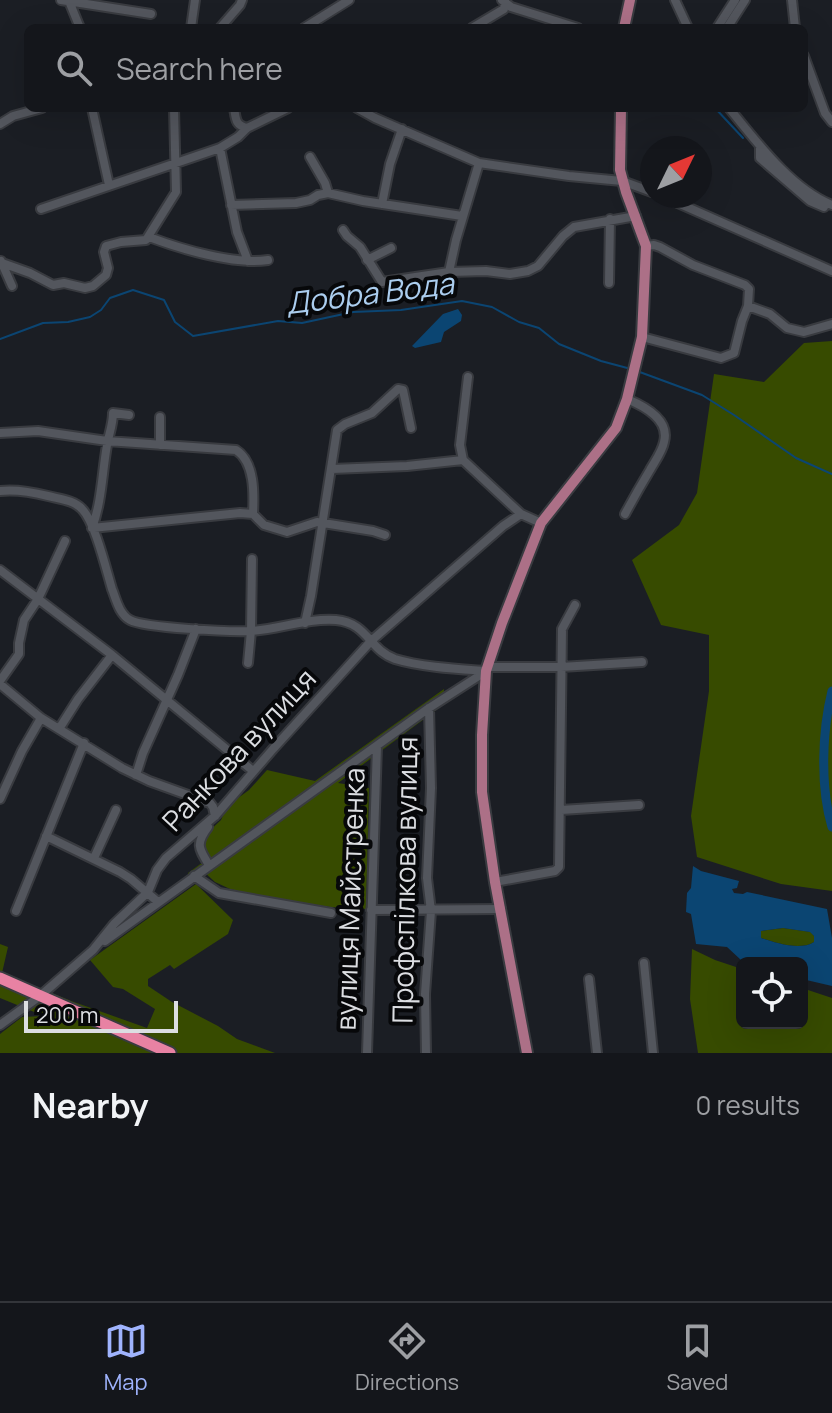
<!DOCTYPE html>
<html lang="en">
<head>
<meta charset="utf-8">
<style>
  body { margin:0; font-family:Manrope,sans-serif; background:#1d1f24; color:#f1f3f6 }
  .controls { position:absolute; right:24px; bottom:24px; display:grid; overflow:hidden; border-radius:12px; box-shadow:0 8px 32px #0002 }
  .controls button { width:72px; height:72px; display:grid; place-items:center; padding:0; border:0; border-bottom:2px solid #33353a; background:#14161b; color:#f1f3f6; font:40px sans-serif }
  .compass { position:absolute; left:640px; top:136px; width:72px; height:72px; border-radius:50%; background:#14161b; box-shadow:0 8px 32px #0002; rotate:47deg }
  .scale { position:absolute; left:24px; bottom:20px; width:154px; box-sizing:border-box; padding-left:8px; border:4px solid #dcdee2; border-top:0; font-size:22px; line-height:28px; white-space:nowrap; color:#dcdee2; -webkit-text-stroke:6px #07080a; paint-order:stroke }
  .list { margin:0; padding:0; list-style:none }
  h2 { display:flex; justify-content:space-between; align-items:center; height:104px; margin:0; padding:0 32px; font-size:34px }
  h2 small { font-size:26px; font-weight:400; color:#9d9fa3 }
  .icon { flex:none; width:44px; height:44px; fill:none; stroke:currentColor; stroke-width:2; stroke-linecap:round; stroke-linejoin:round }
  .map { position:relative; flex:none; width:832px; height:1053px; overflow:hidden }
  .search { position:absolute; background:#14161b; box-shadow:0 8px 32px #0002; left:24px; right:24px; top:24px; height:88px; display:flex; align-items:center; gap:20px; box-sizing:border-box; padding:0 28px; border-radius:12px; color:#9d9fa3; font-size:30px }
  .sheet { height:248px; background:#14161b }
  nav { display:flex; justify-content:space-around; align-items:center; box-sizing:border-box; height:112px; border-top:2px solid #33353a; background:#14161b; font-size:22px; color:#9d9fa3 }
  nav a { display:grid; justify-items:center; gap:4px }
  nav .on { color:#9fb3fd }
  .map>svg:first-child { display:block }
  .green { fill:#374b00 }
  .water { fill:#0b4572; fill-rule:evenodd }
  .lines { fill:none; stroke-linecap:round; stroke-linejoin:round }
  .stream { stroke:#0b4572; stroke-width:2 }
  .river { stroke:#0b4572; stroke-width:9 }
  .minor-casing { stroke:#393b40; stroke-width:12 }
  .major-casing { stroke:#393b40; stroke-width:14 }
  .highway-casing { stroke:#393b40; stroke-width:15 }
  .minor { stroke:#53565d; stroke-width:8 }
  .major { stroke:#ac7087; stroke-width:10 }
  .highway { stroke:#e882a3; stroke-width:11 }
  .labels { text-anchor:middle; stroke-width:8; stroke-linejoin:round; paint-order:stroke }
  .street-label { font-size:28px; fill:#dcdee2; stroke:#07080a }
  .water-label { font-size:30px; font-style:italic; fill:#abcdee; stroke:#07080a }
</style>
</head>
<body>
<div class="map">
<svg width="832" height="1053" viewBox="0 0 832 1053">
  <rect width="100%" height="100%" fill="#1b1e24"/>
  <path class="green" d="M832 341V891L781 884 697 857 691 816 709 691V635L661 625 632 560 679 525 697 493 714 374 764 382 804 343Z
    M444 689 443 705 338 783 369 788 366 909 330 907 250 894 230 889 215 882 203 871 189 877 188 873 210 857 204 849 203 839 205 835 221 820 227 806 249 790 267 770 315 781Z
    M196 884 233 920 228 934 174 969 170 965 148 979V986L172 1002 218 1026 237 1039 275 1053H0V1034L22 1017 44 1016 0 998V944L8 947 2 973 74 1002 147 1028 155 1009 123 989 113 987 90 960Z
    M783 928 811 932 814 936V942C800 951 776 943 761 938L760 931Z
    M692 949 715 960 742 969V1023H802V988L832 998V1053H698L690 999Z"/>
  <path class="water" d="M458 309 462 315 461 321 444 332 441 342 415 348 412 346 443 314Z
    M693 866 701 871 739 881 737 888 732 889 734 893 743 894 747 892 827 909 832 938V986L802 979V963H750L741 960 727 947 696 944 691 914 686 912 687 893 691 888ZM783 928 810 932 814 936V942C800 951 776 943 761 938V931Z"/>
  <g class="lines">
    <path class="stream" d="M715 108 743 138
      M0 339 43 323 68 322 90 317 101 310 110 298 133 290 164 300 175 322 193 336 278 321 302 323 353 312 401 310 462 301 492 307 519 322 539 328 559 344 601 361 631 369
      M637 371 702 395 734 415 796 458 832 474"/>
    <path class="river" d="M832 691C822 731 820 787 832 827"/>
    <defs>
      <path id="minor" d="M61 0 151 14
        M502 0 511 7 578 28
        M675 0 688 28
        M792 0 795 28
        M69 1 80 28
        M191 28 195 0
        M220 28 240 5 242 0
        M304 28 349 0
        M472 28 504 9 505 1
        M717 28 735 0
        M727 28 745 0
        M804 56 825 113 832 122
        M92 108 109 185
        M234 108C236 119 235 125 247 128
        M357 108 375 118 479 163 569 176 622 181 652 192
        M729 108C756 141 791 189 832 205
        M0 124 13 116 42 108
        M760 146V158L810 201 824 207
        M220 148 237 232 248 261
        M310 157 325 183 328 193
        M662 196 832 271
        M382 204 390 164 402 129
        M231 205 296 203 310 200 318 195 328 193 363 201 462 216
        M41 209 220 148 238 137 247 128 288 108
        M343 230 347 236 360 247 382 282 449 272 486 271 510 274 528 271 538 266 563 236 574 227 636 216
        M149 237C181 249 234 265 268 260
        M646 246 654 245 660 247 693 265 745 285 749 289 748 306
        M367 260 391 248
        M1 261 12 286
        M2 263 30 273 53 285 64 283 85 288 93 286 106 275 108 268 104 252 106 246 121 242 146 240 176 192 174 108
        M449 272 456 240 479 163
        M609 283 610 219
        M642 337 721 358 734 353 742 321 748 306 770 314 787 328 804 332 832 324
        M468 377 460 445 463 460 521 514 541 523
        M129 415 113 413C113 424 109 434 107 445 102 473 102 501 92 528L240 513 253 514 264 525 287 532 317 522 373 531 385 535
        M0 433 38 431 107 441 236 450C255 462 254 494 253 514
        M160 445V417
        M332 469 407 466 463 460
        M0 491C17 489 32 492 48 496 59 499 74 500 82 509 95 522 106 569 112 589 116 599 119 614 130 620 145 628 231 632 251 631 279 629 308 618 336 620 368 623 369 650 395 659 421 667 459 669 486 671
        M625 514C633 499 641 485 650 470 655 461 662 452 664 442 670 420 644 406 627 399
        M0 570 112 655 253 771
        M305 623 311 596 337 430 345 424 372 413 398 389 403 390 411 428
        M248 663 251 631 252 559
        M487 667H561L642 662
        M0 681 19 654V643L24 620 38 599 65 541
        M0 684 41 718 122 768 149 781 210 803 213 807 215 816
        M59 729 78 699 112 655
        M136 775 143 753 178 675 196 629
        M0 799 22 751 41 718
        M561 810 639 805
        M208 827C195 844 199 849 209 865
        M46 836 120 872 131 879 158 902
        M94 858 116 810
        M194 876 219 893 331 913
        M495 882 555 871 559 867 562 629 575 605
        M371 910 501 909
        M16 911 84 743
        M105 941 429 708 485 672
        M644 963 653 1053
        M589 979 597 1053
        M0 1025 40 996 93 950 114 924 148 892 157 870 166 858 216 815 273 749 371 641 503 526 521 514
        M367 1053 377 746
        M426 1053 425 994 431 911 427 878 431 788 429 708"/>
      <path id="major" d="M624 28 630 0
        M527 1053 495 882 482 792V735L486 671 502 623 541 523 616 428 627 399 642 337 646 246 626 192 620 170 621 108"/>
      <path id="highway" d="M0 978 170 1053"/>
    </defs>
    <use href="#minor" class="minor-casing"/>
    <use href="#major" class="major-casing"/>
    <use href="#highway" class="highway-casing"/>
    <use href="#minor" class="minor"/>
    <use href="#major" class="major"/>
    <use href="#highway" class="highway"/>
  </g>
  <g class="labels">
    <g class="street-label">
      <text transform="translate(239 750) rotate(-47)" y="10">Ранкова вулиця</text>
      <text transform="translate(405 880) rotate(-89)" y="10">Профспілкова вулиця</text>
      <text transform="translate(350 899) rotate(-88)" y="10">вулиця Майстренка</text>
    </g>
    <g class="water-label">
      <text transform="translate(370 294) rotate(-7)" y="10">Добра Вода</text>
    </g>
  </g>
</svg>
<div class="controls">
<button><svg class="icon" aria-label="locate" viewBox="0 0 24 24"><circle cx="12" cy="12" r="6"/><path d="M12 2v4M12 18v4M2 12h4M18 12h4"/></svg></button>
</div>
<svg class="compass" viewBox="-18 -18 36 36"><path d="M0-13l5 13h-10z" fill="#e53935"/><path d="M0 13l5-13h-10z" fill="#9d9fa3"/></svg>
<div class="scale">200 m</div>
<div class="search"><svg class="icon" aria-label="search" viewBox="0 0 24 24"><circle cx="10" cy="10" r="6"/><path d="M15 15l6 6"/></svg>Search here</div>
</div>
<section class="sheet">
<h2>Nearby<small>0 results</small></h2>
<ul class="list">
</ul>
</section>
<nav>
<a class="on"><svg class="icon" aria-label="map" viewBox="0 0 24 24"><path d="M3 6l6-2 6 2 6-2v14l-6 2-6-2-6 2zM9 4v14M15 6v14"/></svg>Map</a>
<a><svg class="icon" aria-label="directions" viewBox="0 0 24 24"><path d="M12 3l9 9-9 9-9-9zM9 14v-3h6M13 9l2 2-2 2"/></svg>Directions</a>
<a><svg class="icon" aria-label="saved" viewBox="0 0 24 24"><path d="M7 4h10v16l-5-4-5 4z"/></svg>Saved</a>
</nav>
</body>
</html>
